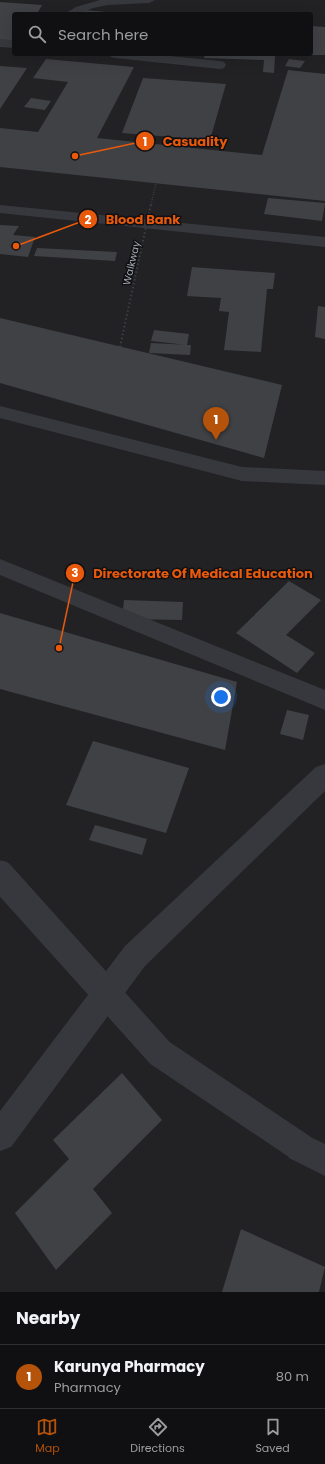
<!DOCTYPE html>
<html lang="en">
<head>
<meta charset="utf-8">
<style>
  body { margin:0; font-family:Poppins,sans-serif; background:#19191b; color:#f1f3f6 }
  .you { position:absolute; left:221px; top:697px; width:14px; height:14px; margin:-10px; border:3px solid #fff; border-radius:50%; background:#1a73e8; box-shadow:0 0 0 6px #1a73e833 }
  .badge { display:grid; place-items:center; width:26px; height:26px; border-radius:50%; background:#b45309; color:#fff; font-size:13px; font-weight:700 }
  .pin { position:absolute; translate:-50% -33px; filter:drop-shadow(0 1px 2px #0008) }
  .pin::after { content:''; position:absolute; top:21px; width:14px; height:12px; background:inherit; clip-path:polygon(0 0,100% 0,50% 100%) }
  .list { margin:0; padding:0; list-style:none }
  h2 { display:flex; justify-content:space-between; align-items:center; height:52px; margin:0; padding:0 16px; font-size:17px }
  h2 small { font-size:13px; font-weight:400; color:#9c9d9f }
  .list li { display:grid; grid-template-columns:26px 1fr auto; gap:12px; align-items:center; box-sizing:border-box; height:64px; padding:0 16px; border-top:1px solid #303032 }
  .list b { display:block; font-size:15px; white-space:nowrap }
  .list p { margin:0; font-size:13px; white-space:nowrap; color:#9c9d9f }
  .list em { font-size:13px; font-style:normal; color:#9c9d9f }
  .icon { flex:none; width:22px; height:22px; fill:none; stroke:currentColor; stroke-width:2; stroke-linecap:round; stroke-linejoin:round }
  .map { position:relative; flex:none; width:325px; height:1292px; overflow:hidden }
  .search { position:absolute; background:#101012; box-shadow:0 4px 16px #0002; left:12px; right:12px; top:12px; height:44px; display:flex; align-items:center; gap:10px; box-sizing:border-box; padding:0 14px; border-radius:4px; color:#9c9d9f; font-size:15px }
  .sheet { height:116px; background:#101012 }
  nav { display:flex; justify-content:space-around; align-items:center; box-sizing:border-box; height:56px; border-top:1px solid #303032; background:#101012; font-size:11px; color:#9c9d9f }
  nav a { display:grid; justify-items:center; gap:2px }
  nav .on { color:#b45309 }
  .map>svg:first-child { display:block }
  .built { fill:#222225; fill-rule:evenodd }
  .building { fill:#404145 }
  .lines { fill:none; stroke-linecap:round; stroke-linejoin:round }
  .minor { fill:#37383d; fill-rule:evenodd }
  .path-bridge-far1 { stroke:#3d3f44; stroke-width:1.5; stroke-dasharray:1 1.5; stroke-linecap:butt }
  .path-bridge { stroke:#3d3f44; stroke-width:2; stroke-dasharray:1.5 2.5; stroke-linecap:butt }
  .minor-bridge { stroke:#37383d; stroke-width:29 }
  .labels { text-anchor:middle; stroke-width:3; stroke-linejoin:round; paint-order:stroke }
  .far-street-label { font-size:10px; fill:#a8adb8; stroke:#111113 }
  .leader { fill:none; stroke:#e8590c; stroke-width:1.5 }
  .callout-dot { fill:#e8590c; stroke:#111113; stroke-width:1.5 }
  .mark-label { font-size:12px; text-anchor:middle; font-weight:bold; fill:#fff }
  .callout-label { font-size:13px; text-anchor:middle; font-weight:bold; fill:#e8590c; stroke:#111113; stroke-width:3; stroke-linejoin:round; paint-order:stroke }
</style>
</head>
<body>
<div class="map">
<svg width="325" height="1292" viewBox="0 0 325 1292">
  <rect width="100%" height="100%" fill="#161618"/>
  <path class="built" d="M0 0H325V1292H0ZM14 14H311V54H14Z"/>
  <path class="building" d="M0 2 42 5 37 14H14V46L0 45Z
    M84 10 107 12 105 14H82Z
    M311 26 325 27V55H311Z
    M205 54 275 56 274 73 263 72 264 60 204 58Z
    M46 59 134 67 97 138 262 155 288 70 325 74V201L0 167V128L38 132 68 82 33 78Z
    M289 59 305 61 300 68 285 66Z
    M0 66 27 68 0 109Z
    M143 78 226 84 210 140 122 133Z
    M31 98 51 101 45 110 24 107Z
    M268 198 325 203 322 221 264 214Z
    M0 225 19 226 13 235 35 237 28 257 0 254Z
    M37 248 117 252 115 261 34 256Z
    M192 267 275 273 273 289H267L261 352 224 350 229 312 219 311 221 298 187 296Z
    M318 306 325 307V339L315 337Z
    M0 318 282 385 264 458 0 383Z
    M154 330 189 334 187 345 151 341Z
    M151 343 191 345 190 355 149 353Z
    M289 581 321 600 286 635 315 653 297 673 236 633Z
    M124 600 183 602 182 620 122 619Z
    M0 613 237 682 225 750 0 689Z
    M287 710 309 715 303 740 280 734Z
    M93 741 189 768 166 833 66 805Z
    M95 825 147 839 142 855 89 840Z
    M122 1073 162 1120 93 1189 112 1213 56 1270 15 1213 69 1159 53 1140Z
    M241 1229 325 1267 319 1292H222Z"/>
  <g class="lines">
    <path class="minor" d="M100 0H155L149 3 108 5 93 8 79 14H64L76 7Z
      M0 39 14 40V48L0 47Z
      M109 54H149L220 61 224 62 226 65 224 68 220 69 115 58 111 57Z
      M0 205 325 237V247L0 213Z
      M0 406 242 467 325 471V485L242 481 0 418Z
      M0 559 325 690V710L0 575Z
      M325 764V791L145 966 11 1147 0 1151V1111L125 946 316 767Z
      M300 1132 325 1144V1176L289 1158 285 1147 289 1136Z"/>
    <path class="path-bridge-far1" d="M151 205 156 183"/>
    <path class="path-bridge" d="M120 347 151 204"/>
    <path class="minor-bridge" d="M0 875 160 1053 300 1147"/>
  </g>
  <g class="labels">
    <g class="far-street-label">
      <text transform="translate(131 263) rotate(-77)" y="4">Walkway</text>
    </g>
  </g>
  <path class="leader" d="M75 156L145 141M16 246L88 219M59 648L75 573"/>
  <g class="callout-dot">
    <circle cx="75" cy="156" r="4"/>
    <circle cx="16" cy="246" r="4"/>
    <circle cx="59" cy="648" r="4"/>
    <circle cx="145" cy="141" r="10"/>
    <circle cx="88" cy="219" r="10"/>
    <circle cx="75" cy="573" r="10"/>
  </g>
  <g class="mark-label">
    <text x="145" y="146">1</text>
    <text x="88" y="224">2</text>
    <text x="75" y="577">3</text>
  </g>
  <g class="callout-label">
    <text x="195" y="146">Casuality</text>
    <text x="143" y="224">Blood Bank</text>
    <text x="203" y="578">Directorate Of Medical Education</text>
  </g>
</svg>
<div class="you"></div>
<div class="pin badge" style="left:216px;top:440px">1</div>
<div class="search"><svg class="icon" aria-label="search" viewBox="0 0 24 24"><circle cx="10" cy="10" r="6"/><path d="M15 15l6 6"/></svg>Search here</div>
</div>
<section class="sheet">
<h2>Nearby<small></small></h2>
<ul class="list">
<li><span class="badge">1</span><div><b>Karunya Pharmacy</b><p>Pharmacy</p></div><em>80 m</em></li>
</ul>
</section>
<nav>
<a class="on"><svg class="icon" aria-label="map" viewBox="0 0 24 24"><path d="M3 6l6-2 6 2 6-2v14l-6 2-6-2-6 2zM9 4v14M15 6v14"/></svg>Map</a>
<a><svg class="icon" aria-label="directions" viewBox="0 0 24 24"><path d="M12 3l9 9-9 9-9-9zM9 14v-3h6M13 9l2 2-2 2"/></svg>Directions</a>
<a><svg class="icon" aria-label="saved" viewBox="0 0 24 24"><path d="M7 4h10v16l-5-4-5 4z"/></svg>Saved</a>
</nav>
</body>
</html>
